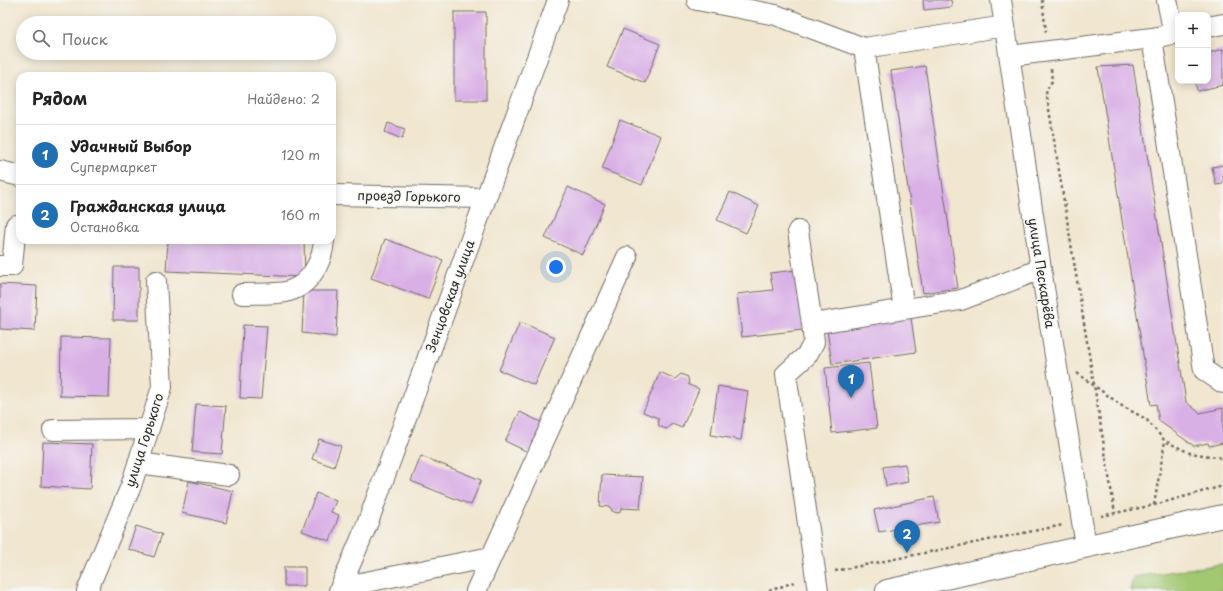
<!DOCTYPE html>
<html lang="ru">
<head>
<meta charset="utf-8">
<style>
  body { margin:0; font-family:"Playpen Sans",sans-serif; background:#f2f2f2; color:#222 }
  .controls { position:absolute; right:12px; top:12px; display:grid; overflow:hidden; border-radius:8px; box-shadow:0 2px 10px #0003 }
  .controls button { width:36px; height:36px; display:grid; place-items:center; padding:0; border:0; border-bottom:1px solid #e0e0e0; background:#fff; color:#222; font:20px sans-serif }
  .you { position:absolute; left:556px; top:267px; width:14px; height:14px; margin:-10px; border:3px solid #fff; border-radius:50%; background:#1a73e8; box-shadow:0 0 0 6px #1a73e833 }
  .badge { display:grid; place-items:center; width:26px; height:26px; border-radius:50%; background:#1f6fb2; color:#fff; font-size:13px; font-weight:700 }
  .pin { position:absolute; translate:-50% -33px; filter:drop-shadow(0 1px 2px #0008) }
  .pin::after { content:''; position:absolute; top:21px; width:14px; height:12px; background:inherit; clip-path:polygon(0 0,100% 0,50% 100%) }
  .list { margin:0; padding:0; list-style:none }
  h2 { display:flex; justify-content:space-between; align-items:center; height:52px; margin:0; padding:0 16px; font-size:17px }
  h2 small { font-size:13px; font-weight:400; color:#767676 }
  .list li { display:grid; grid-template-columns:26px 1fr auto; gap:12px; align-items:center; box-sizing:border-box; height:60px; padding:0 16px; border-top:1px solid #e0e0e0 }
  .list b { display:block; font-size:15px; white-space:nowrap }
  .list p { margin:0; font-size:13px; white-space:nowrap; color:#767676 }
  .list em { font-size:13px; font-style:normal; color:#767676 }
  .icon { flex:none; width:22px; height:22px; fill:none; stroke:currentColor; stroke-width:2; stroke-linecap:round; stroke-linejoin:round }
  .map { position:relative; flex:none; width:1223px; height:591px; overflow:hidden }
  .search { position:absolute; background:#fff; box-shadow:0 2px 10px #0003; left:16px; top:16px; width:320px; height:44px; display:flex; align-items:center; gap:10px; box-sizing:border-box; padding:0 14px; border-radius:22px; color:#767676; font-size:15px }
  .panel { position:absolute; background:#fff; box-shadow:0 2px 10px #0003; left:16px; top:72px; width:320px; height:172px; border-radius:12px }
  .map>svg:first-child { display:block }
  .green { fill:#a2c872; stroke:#667a4e }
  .building { fill:#d9b0e6 }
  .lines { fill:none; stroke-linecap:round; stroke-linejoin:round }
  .minor-casing { stroke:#706c64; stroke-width:22 }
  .major-casing { stroke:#706c64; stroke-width:24 }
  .path { stroke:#706c64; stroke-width:2.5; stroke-dasharray:3 3; stroke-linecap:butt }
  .minor { stroke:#fff; stroke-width:20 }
  .major { stroke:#fff; stroke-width:22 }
  .labels { text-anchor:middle; stroke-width:3; stroke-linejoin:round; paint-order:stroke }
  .street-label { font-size:13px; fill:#2b2b2b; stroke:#f6f6f2 }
</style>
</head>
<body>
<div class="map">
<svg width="1223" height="591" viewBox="0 0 1223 591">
  <rect width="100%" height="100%" fill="#f6f6f2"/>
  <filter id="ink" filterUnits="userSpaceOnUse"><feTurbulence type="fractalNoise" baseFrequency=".025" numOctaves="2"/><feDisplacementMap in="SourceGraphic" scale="8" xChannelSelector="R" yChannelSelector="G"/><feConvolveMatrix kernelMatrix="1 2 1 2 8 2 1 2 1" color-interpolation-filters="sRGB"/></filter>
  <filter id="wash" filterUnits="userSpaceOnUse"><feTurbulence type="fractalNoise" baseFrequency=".012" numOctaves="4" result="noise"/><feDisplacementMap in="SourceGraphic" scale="16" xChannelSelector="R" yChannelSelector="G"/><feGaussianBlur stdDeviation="0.9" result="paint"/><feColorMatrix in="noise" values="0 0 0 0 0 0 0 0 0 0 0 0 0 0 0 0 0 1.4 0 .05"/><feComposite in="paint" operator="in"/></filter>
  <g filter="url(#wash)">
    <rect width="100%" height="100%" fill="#f1e6cf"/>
    <path class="green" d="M1223 564V591H1130L1133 577Z"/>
    <g id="blocks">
      <path class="building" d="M923 0H951L952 7 924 10Z
        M454 12H486V100H454Z
        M623 29 660 44 645 83 607 67Z
        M1223 49V85L1197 91 1195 81H1208V53Z
        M1133 65 1186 402 1200 413 1223 408V443L1209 446 1208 443 1194 446 1159 421 1156 404 1151 405 1098 67Z
        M925 66 958 288 923 293 891 71Z
        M620 120 661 136 642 185 602 169Z
        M388 123 405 129 402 139 385 132Z
        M1223 165V184L1216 185 1212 167Z
        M568 187 605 204 583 255 545 238Z
        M730 192 759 206 746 233 717 220Z
        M385 239 443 260 428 299 371 278Z
        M168 240H304L305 277 166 271Z
        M114 267H139V320H113Z
        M796 270 803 330 742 337 737 294 773 290 770 273Z
        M0 284 37 286 35 331 0 329Z
        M304 291H338L336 337 302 333Z
        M911 318 916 352 832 364 827 330Z
        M520 322 555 337 534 385 499 370Z
        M243 325 267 326 261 399 240 398Z
        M61 337 111 338 109 397 60 396Z
        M869 363 877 428 832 433 825 368Z
        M660 372 675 379 681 374 688 377 689 385 699 389 682 428 672 424 666 429 659 426 658 418 643 412Z
        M718 386 748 391 741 440 711 435Z
        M196 404 226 406 222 454 192 452Z
        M520 412 545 424 530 453 505 441Z
        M319 439 341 446 334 467 312 459Z
        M43 442 92 444 90 489 41 486Z
        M421 456 481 480 471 505 411 481Z
        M905 464 908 482 886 486 883 467Z
        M602 475 643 477 640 509 622 508 619 513 613 512 610 507 600 506Z
        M189 481 233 491 226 523 182 513Z
        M316 493 336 501 331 512 339 515 330 541 302 531Z
        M934 497 939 522 879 532 874 510Z
        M136 526 162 534 154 557 128 549Z
        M284 567H305V586H284Z"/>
    </g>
  </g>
  <g filter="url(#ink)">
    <use href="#blocks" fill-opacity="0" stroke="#706c64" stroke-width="1"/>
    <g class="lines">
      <defs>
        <path id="minor" d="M697 0 776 15 864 48
          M1001 0 1041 269 1086 546
          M1167 0 1174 34
          M1208 27 1223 24
          M1152 38 1204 370 1223 383
          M1010 56 1152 38 1178 33
          M0 171 20 176
          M332 195 485 198
          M798 231 812 324 961 300 1041 269
          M0 266H12L16 225
          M242 294C256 293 277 295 289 291 310 285 323 261 324 240
          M904 309 864 48 1005 26
          M812 324 814 342 807 355 786 374 818 591
          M53 430 148 429
          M138 463 229 475
          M341 587 491 557
          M87 591 131 486 162 387 156 281
          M339 591 368 522 558 0
          M476 591 627 257"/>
        <path id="major" d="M887 591 1223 516"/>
      </defs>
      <use href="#minor" class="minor-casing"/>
      <use href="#major" class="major-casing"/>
      <path class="path" d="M1042 0 1046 32
        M1051 69 1052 81 1046 91 1115 513
        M1077 373 1122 406 1146 419 1165 441 1190 453 1223 458
        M1154 505 1165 441
        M1101 516 1154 505 1223 486
        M835 571 1063 525
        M769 591 797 581"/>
      <use href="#minor" class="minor"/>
      <use href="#major" class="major"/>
    </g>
  </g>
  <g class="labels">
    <g class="street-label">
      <text transform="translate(409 196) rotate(1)" y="5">проезд Горького</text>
      <text transform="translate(1042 273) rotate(81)" y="5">улица Пескарёва</text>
      <text transform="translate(450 296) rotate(-70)" y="5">Зенцовская улица</text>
      <text transform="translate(144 440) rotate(-72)" y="5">улица Горького</text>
    </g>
  </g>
</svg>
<div class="controls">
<button>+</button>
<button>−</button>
</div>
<div class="you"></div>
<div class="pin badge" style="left:851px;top:398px">1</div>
<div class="pin badge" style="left:907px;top:553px">2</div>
<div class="search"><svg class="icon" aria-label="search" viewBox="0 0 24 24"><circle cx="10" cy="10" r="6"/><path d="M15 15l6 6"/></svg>Поиск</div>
<section class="panel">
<h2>Рядом<small>Найдено: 2</small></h2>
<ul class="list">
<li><span class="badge">1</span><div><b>Удачный Выбор</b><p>Супермаркет</p></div><em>120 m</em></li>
<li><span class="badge">2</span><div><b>Гражданская улица</b><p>Остановка</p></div><em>160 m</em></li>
</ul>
</section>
</div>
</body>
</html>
